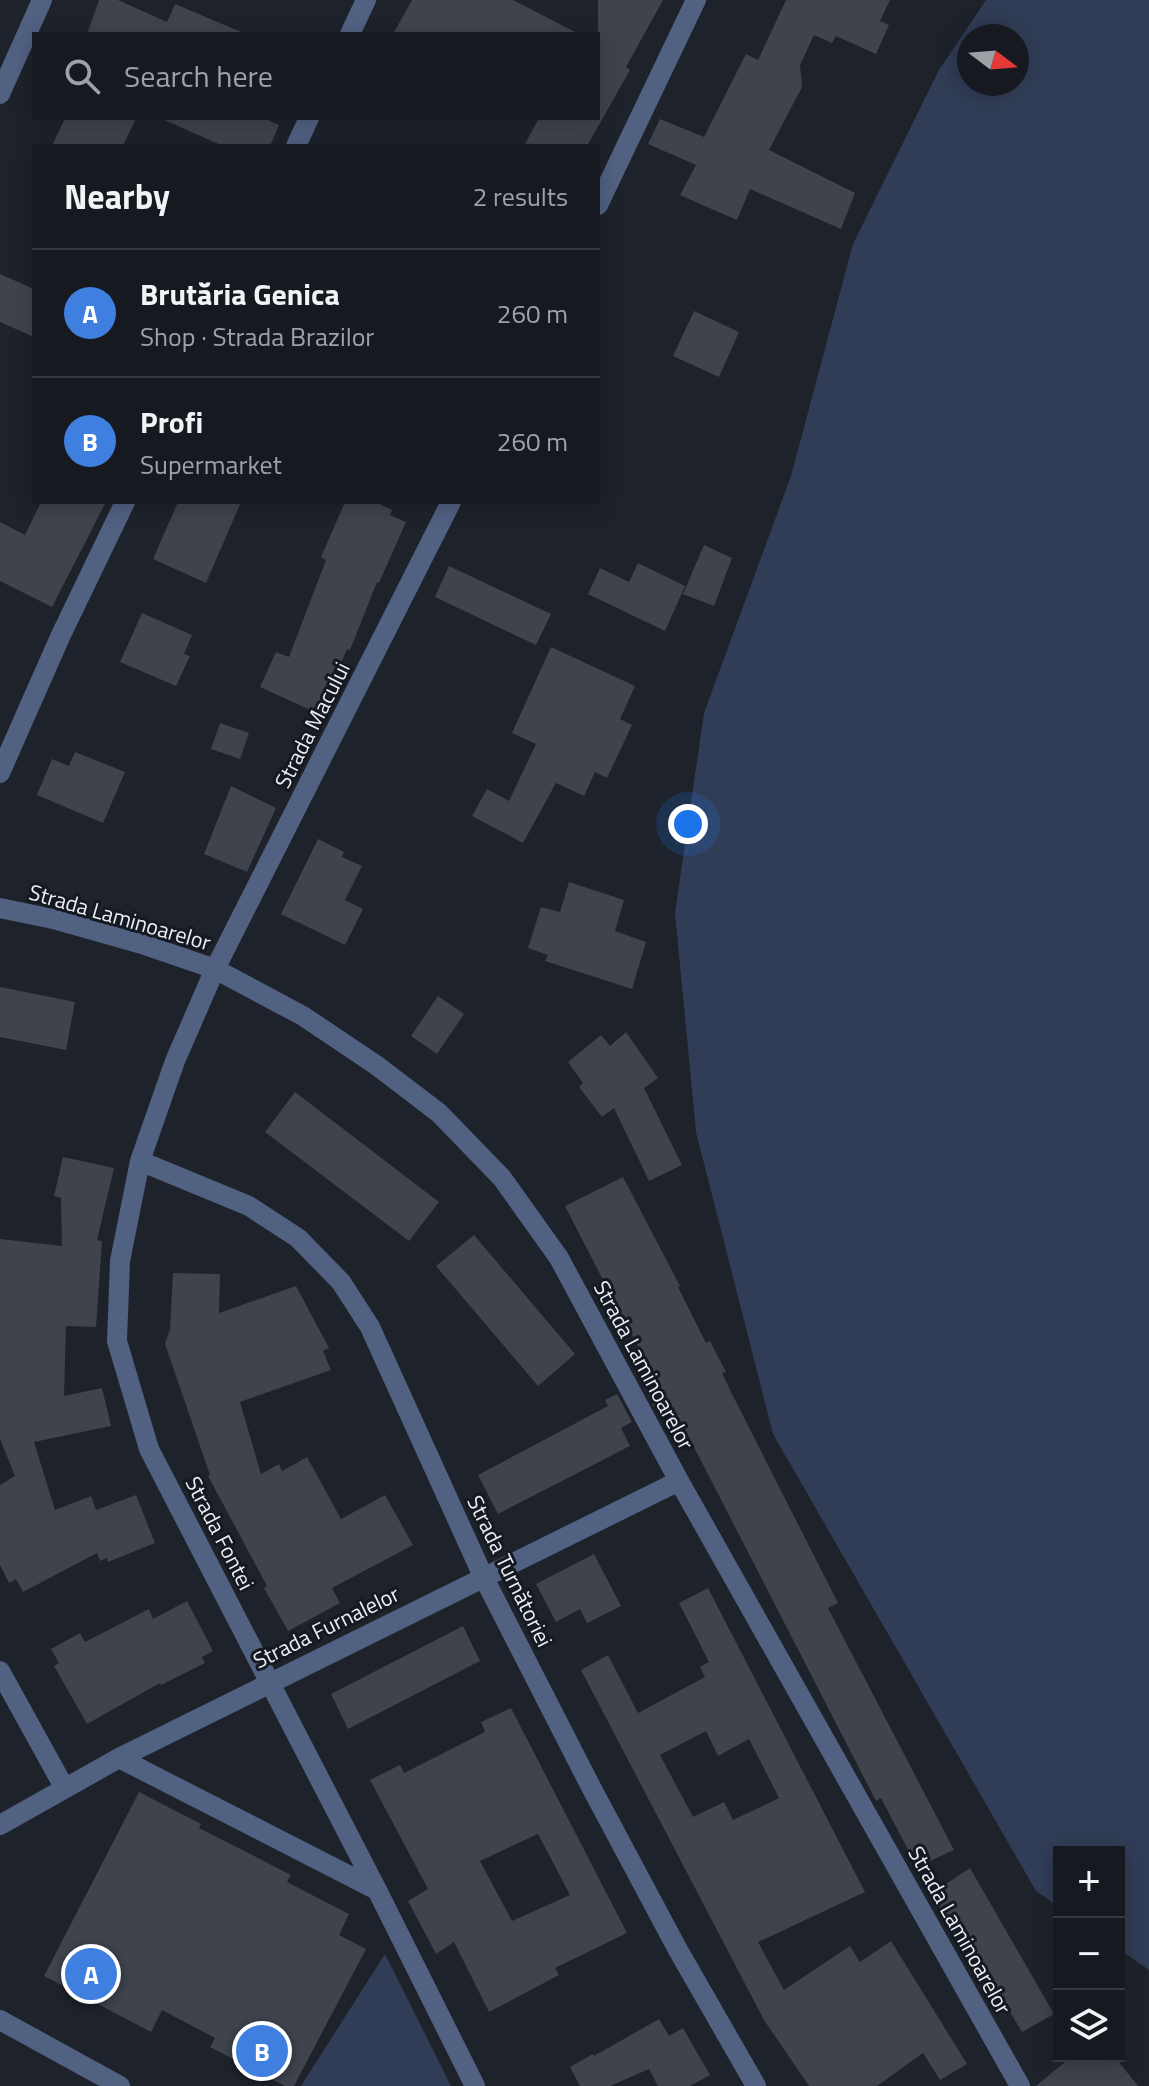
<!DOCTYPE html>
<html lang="en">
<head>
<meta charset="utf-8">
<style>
  body { margin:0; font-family:"Titillium Web",sans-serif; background:#23272d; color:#f1f3f6 }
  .controls { position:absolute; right:24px; bottom:24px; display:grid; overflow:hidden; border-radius:0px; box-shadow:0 4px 20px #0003 }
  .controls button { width:72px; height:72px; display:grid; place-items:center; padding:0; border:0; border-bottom:2px solid #35383e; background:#161a20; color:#f1f3f6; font:40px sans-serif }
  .compass { position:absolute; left:957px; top:24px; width:72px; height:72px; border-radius:50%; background:#161a20; box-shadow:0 4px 20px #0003; rotate:106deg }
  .you { position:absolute; left:688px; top:824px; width:28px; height:28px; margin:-20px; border:6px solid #fff; border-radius:50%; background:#1a73e8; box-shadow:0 0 0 12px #1a73e833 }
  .badge { display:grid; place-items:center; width:52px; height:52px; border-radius:50%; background:#1a73e8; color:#fff; font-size:26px; font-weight:700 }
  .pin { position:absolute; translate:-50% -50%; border:4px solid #fff; box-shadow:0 2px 8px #0006 }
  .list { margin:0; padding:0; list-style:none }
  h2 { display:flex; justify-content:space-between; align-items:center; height:104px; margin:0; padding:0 32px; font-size:34px }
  h2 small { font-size:26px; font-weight:400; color:#9ea1a5 }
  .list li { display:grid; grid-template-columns:52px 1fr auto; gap:24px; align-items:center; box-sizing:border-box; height:128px; padding:0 32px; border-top:2px solid #35383e }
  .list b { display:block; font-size:30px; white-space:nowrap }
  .list p { margin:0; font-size:26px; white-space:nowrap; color:#9ea1a5 }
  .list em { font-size:26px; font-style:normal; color:#9ea1a5 }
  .icon { flex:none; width:44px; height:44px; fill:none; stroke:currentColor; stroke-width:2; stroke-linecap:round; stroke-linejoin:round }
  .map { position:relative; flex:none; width:1149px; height:2086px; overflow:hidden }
  .search { position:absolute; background:#161a20; box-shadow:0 4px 20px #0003; left:32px; top:32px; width:568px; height:88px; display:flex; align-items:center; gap:20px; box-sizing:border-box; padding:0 28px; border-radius:0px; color:#9ea1a5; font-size:30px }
  .panel { position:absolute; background:#161a20; box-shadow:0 4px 20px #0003; left:32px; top:144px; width:568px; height:360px; border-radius:0px }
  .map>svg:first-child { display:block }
  .green { fill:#313d56; fill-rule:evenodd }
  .building { fill:#3e434c; fill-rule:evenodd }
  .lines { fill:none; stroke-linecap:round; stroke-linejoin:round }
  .minor { stroke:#516182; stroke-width:20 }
  .labels { text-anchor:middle; stroke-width:6; stroke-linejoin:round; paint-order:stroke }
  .street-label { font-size:22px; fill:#ebeef4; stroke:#151921 }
</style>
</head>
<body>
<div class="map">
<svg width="1149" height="2086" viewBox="0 0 1149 2086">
  <rect width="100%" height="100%" fill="#1e222a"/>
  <path class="green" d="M986 0H1149V1970L1119 1949V1852H1059V1907L1036 1891 773 1434 696 1132 675 913 704 713 791 476 853 244 939 70ZM969 36H1017V84H969Z
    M385 1954 451 2086H301Z"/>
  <path class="building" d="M99 0H118L167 22 175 4 246 34H87Z
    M412 0H513L579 34H393Z
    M598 0H663L626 67 630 70 587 146H524L539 118H598Z
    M786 0H890L880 21 889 25 876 54 836 36 832 43 814 35 800 65 802 87 769 150 855 193 841 229 750 189 737 220 707 207 680 195 696 165 648 144 660 119 704 137 746 54 758 60Z
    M65 118H136L123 146H52Z
    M160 118H263L279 125 270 146H223Z
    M0 274 34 289V337L0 322Z
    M694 311 739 332 719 377 673 356Z
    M41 502H106L52 607 0 581V522L25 535Z
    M178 502H241L206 583 153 559Z
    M345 502H375L392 510 390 515 406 522 379 583 377 582 350 650 347 649 335 677 333 676 317 713 260 687 276 652 289 657 326 560 321 557Z
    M704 545 732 558 714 606 683 594Z
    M638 563 685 586 665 631 588 594 600 568 629 582Z
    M449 566 551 614 536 645 435 597Z
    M142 613 192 635 184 654 190 656 176 686 120 662Z
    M551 647 635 686 620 719 632 725 607 778 595 772 584 796 556 783 523 843 472 816 487 789 509 801 536 744 512 733Z
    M220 723 249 733 240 759 211 749Z
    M75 752 125 772 103 823 37 795 52 759 69 766Z
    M231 786 276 808 247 872 204 854Z
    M318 839 344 852 342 857 362 866 345 900 363 909 345 945 281 914Z
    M569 882 624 900 615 931 646 942 632 989 545 961 548 955 528 948 541 907 560 912Z
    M0 987 75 1002 66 1050 0 1037Z
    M438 996 464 1014 437 1054 411 1036Z
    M626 1032 658 1078 644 1088 682 1165 649 1181 614 1108 602 1117 579 1087 583 1083 568 1062 601 1035 610 1046Z
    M295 1092 439 1202 409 1241 265 1132Z
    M63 1157 114 1168 97 1240 102 1241 96 1327 66 1326 64 1396 102 1388 111 1426 34 1442 55 1510 91 1496 96 1510 136 1495 155 1543 108 1562 107 1558 100 1561 97 1553 23 1592 16 1579 9 1583 0 1565V1485L15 1476 0 1439V1239L62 1246 61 1198 54 1196Z
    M623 1177 680 1286 678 1287 706 1343 710 1341 726 1372 722 1373 732 1394 838 1603 828 1608 954 1850 917 1867 881 1798 876 1801 680 1420 676 1422 668 1405 655 1409 641 1382 650 1377 647 1371 649 1369 624 1318 620 1320 602 1286 605 1284 565 1206Z
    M474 1235 575 1354 538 1386 436 1266Z
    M173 1273 220 1274 219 1313 296 1286 329 1348 323 1351 331 1370 240 1402 261 1474 279 1464 282 1471 307 1457 341 1519 385 1495 413 1545 332 1588 340 1603 288 1631 264 1588 267 1586 208 1476 210 1475 165 1344 170 1329Z
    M617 1394 632 1422 621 1428 630 1446 498 1514 478 1475 608 1406 605 1400Z
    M594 1554 621 1606 587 1623 580 1609 556 1622 536 1584Z
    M708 1588 865 1892 758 1942 784 1990 850 1946 860 1962 891 1941 967 2064 940 2080 923 2053 877 2086H809L764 2020 581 1670 608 1655 638 1713 705 1677 700 1667 709 1662 679 1603ZM706 1731 718 1756 749 1739 779 1798 733 1820 724 1802 693 1817 660 1755Z
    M187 1601 213 1651 202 1657 205 1663 161 1685 160 1683 87 1724 54 1666 59 1663 51 1649 80 1633 85 1642 149 1609 153 1619Z
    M463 1626 480 1661 348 1729 331 1694Z
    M511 1708 627 1933 555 1968 559 1975 489 2012 454 1942 436 1954 408 1901 428 1889 370 1780 400 1765 404 1773 485 1732 481 1722ZM538 1834 570 1895 512 1921 480 1861Z
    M139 1792 201 1824 199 1828 291 1875 287 1882 349 1914 339 1935 366 1949 294 2086H285L210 2047 215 2038 162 2010 151 2032 44 1976Z
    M970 1868 1054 2014 1022 2032 1007 2007 1000 2012 931 1894Z
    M659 2019 669 2036 683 2028 710 2075 690 2086H658L649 2069 610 2086H580L570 2067 593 2054 594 2056Z
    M1072 2056H1114L1138 2086H1036Z"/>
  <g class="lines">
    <path class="minor" d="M350 34 366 0
      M0 94 42 0
      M296 146 309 118
      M598 205 696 0
      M451 502 215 969 175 1061 140 1161 120 1261 117 1341 149 1449 377 1890 475 2086
      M0 773 60 637 125 502
      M0 908 53 919 145 945 215 969 303 1016 376 1065 439 1113 502 1178 559 1258 679 1481 1020 2086
      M140 1161 249 1206 298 1238 341 1282 370 1327 483 1576 591 1787 678 1950 756 2086
      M0 1671 64 1787
      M119 1758 377 1890
      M0 1825 119 1758 679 1481
      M0 2020 120 2086"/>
  </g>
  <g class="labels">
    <g class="street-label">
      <text transform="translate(312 725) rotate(-63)" y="8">Strada Macului</text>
      <text transform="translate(120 917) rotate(16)" y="8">Strada Laminoarelor</text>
      <text transform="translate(644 1365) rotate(62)" y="8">Strada Laminoarelor</text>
      <text transform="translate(220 1533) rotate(63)" y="8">Strada Fontei</text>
      <text transform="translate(510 1571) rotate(64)" y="8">Strada Turnătoriei</text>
      <text transform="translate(326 1627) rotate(-26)" y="8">Strada Furnalelor</text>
      <text transform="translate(960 1930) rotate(61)" y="8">Strada Laminoarelor</text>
    </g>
  </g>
</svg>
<div class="controls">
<button>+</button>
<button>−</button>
<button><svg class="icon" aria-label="layers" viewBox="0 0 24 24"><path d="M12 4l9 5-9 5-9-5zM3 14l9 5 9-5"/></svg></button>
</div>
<svg class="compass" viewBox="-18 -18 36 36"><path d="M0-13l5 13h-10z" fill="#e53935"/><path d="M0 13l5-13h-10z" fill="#9ea1a5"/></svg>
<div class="you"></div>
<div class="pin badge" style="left:91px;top:1974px;background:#3f7fe0">A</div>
<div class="pin badge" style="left:262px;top:2051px;background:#3f7fe0">B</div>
<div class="search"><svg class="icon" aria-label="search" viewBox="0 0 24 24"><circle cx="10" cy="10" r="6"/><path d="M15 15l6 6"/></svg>Search here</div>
<section class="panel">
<h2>Nearby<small>2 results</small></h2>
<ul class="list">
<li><span class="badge" style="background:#3f7fe0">A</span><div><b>Brutăria Genica</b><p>Shop · Strada Brazilor</p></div><em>260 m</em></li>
<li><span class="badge" style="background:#3f7fe0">B</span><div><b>Profi</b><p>Supermarket</p></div><em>260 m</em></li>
</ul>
</section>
</div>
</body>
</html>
